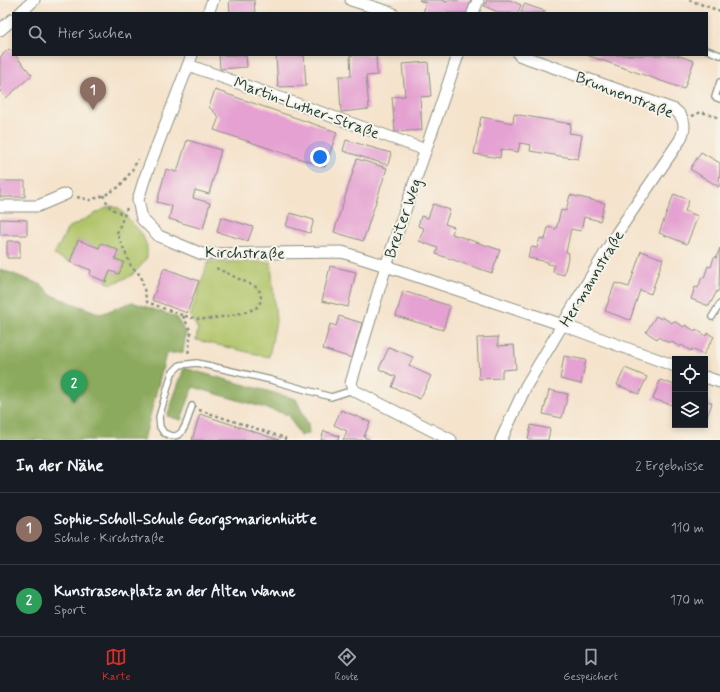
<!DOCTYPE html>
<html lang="de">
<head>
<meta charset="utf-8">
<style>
  body { margin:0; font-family:Mynerve,sans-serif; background:#20242c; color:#f1f3f6 }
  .controls { position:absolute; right:12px; bottom:12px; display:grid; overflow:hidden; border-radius:0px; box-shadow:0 2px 6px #0003 }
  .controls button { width:36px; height:36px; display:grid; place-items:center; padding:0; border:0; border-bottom:1px solid #363941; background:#171b24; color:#f1f3f6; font:20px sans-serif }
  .you { position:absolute; left:320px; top:157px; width:14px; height:14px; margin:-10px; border:3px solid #fff; border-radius:50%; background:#1a73e8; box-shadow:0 0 0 6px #1a73e833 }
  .badge { display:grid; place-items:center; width:26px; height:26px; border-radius:50%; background:#d93025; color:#fff; font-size:13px; font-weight:700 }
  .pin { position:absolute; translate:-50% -33px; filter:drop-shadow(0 1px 2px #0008) }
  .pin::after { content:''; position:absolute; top:21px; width:14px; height:12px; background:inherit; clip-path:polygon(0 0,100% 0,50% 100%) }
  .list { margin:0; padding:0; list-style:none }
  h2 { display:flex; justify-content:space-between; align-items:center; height:52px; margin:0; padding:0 16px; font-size:17px }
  h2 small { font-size:13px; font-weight:400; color:#9ea1a6 }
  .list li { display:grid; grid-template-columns:26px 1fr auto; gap:12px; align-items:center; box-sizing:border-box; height:72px; padding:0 16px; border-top:1px solid #363941 }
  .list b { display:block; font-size:15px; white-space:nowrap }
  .list p { margin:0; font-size:13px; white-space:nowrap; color:#9ea1a6 }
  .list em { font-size:13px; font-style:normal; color:#9ea1a6 }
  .icon { flex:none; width:22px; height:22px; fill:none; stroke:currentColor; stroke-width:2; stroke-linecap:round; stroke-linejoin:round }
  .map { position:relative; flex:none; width:720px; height:440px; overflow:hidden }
  .search { position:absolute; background:#171b24; box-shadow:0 2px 6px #0003; left:12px; right:12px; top:12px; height:44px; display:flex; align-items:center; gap:10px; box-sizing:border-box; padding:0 14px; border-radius:0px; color:#9ea1a6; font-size:15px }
  .sheet { height:196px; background:#171b24 }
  nav { display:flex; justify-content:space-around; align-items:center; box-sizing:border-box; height:56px; border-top:1px solid #363941; background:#171b24; font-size:11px; color:#9ea1a6 }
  nav a { display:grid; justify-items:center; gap:2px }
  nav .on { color:#d93025 }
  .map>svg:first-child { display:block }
  .green { fill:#b0c469; stroke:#68804e }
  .forest { fill:#8caa5d; stroke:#567448 }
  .building { fill:#e5a1d2 }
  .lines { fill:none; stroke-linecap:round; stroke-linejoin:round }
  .service-casing { stroke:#8a9080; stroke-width:8 }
  .minor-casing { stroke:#8a9080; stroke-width:13 }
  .path { stroke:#8a9080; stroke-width:2.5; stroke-dasharray:3 3; stroke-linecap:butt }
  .service { stroke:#fff; stroke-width:5.5 }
  .minor { stroke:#fff; stroke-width:11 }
  .labels { text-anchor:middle; stroke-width:4; stroke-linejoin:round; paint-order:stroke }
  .street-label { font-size:16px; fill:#1f3d34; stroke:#f7f3e8 }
</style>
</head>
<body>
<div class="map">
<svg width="720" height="440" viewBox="0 0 720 440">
  <rect width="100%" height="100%" fill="#f7f3e8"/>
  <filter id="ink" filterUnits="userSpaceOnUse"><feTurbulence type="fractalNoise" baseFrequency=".025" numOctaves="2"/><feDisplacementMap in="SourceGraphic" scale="8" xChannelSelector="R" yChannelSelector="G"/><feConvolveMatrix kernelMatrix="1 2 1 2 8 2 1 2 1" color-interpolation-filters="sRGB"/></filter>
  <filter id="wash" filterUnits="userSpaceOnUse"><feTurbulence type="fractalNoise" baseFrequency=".012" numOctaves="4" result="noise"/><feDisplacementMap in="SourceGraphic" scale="16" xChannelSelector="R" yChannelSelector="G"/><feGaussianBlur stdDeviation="0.9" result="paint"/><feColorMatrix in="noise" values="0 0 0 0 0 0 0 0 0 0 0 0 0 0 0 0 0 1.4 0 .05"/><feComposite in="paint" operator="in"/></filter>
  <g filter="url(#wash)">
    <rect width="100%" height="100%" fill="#f5e3cc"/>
    <path class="green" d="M110 206 119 208 142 234 147 246V257L140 267 131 276 112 284 106 282 110 271 119 274 124 262 115 259 118 250 101 243 99 248 78 240 70 262 54 255 68 228Z
      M208 262H271L276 321 269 357 196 340 198 329 190 316Z"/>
    <path class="forest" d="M0 269 42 285 51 295 101 314 132 302 176 317 186 333 183 352 166 354 144 440H0Z
      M184 368 296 399 308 424 309 433 300 436 289 415 193 387 181 420 167 416Z"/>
    <g id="blocks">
      <path class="building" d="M254 0 255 13H230L229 1Z
        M419 0H442L447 2 448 0H471L467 13H423L426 3Z
        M487 0H510L521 5 518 13H500L484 6Z
        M524 4 545 11 544 13H521Z
        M9 49 13 53V55H15L32 75 6 98 0 91V57Z
        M219 55H246L247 67 220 69Z
        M276 55H304L306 86 278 87Z
        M350 55H376L377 75 366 76 369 109 341 112 339 76H351Z
        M587 55H677L694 61 684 89Z
        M428 62 431 96 420 97 422 130 395 132 392 97 405 96 402 64Z
        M215 90 337 132 325 167 214 130 219 117 209 107Z
        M514 114 571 124 569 133 582 135 578 159 530 151 531 145 520 143 518 152 501 149 500 158 474 154 481 117 513 123Z
        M187 140 221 150 209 194 195 190 193 198 210 203 203 229 169 219 172 206 157 202 166 169 177 172Z
        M346 140 391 153 388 165 343 151Z
        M701 152 720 163 719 187 690 169Z
        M357 159 387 168 363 241 334 232Z
        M0 181H25V197H0Z
        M674 194 689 200 685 211 698 216 687 244 659 233Z
        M570 195 605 203 600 221 584 217 581 231 571 229 566 252 569 253 564 275 553 272 554 265 548 264V262L528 258 531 247 537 248 540 238 545 240 548 227 556 229 561 210 566 211Z
        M433 204 450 210 445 224 454 227 452 234 500 250 492 273 436 254 438 248 419 241 424 228 418 226 421 216 428 218Z
        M290 213 314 220 310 233 286 226Z
        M221 217 253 227 248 241 217 232Z
        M0 219 27 220V235H0Z
        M78 240 99 248 101 243 118 250 115 259 124 262 119 274 110 271 106 282 90 275 91 270 70 262Z
        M7 241H20V258H7Z
        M720 248 719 291H717L709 306 691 299 695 287 698 288 702 277 704 278 708 266 711 267 714 257 716 258Z
        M641 251 663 259 651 294 640 290 630 320 605 311 615 283 629 287Z
        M330 266 356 272 348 307 322 301Z
        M164 268 199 281 187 313 152 300Z
        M403 291 450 306 443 330 396 316Z
        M339 316 362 323 352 358 323 349 330 324 336 326Z
        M656 316 661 319 662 317 672 323 674 321 684 327 685 325 695 331 696 329 706 336 708 333 714 337 703 355 692 349 691 351 681 345 680 347 670 341 669 343 658 337 657 339 646 332Z
        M498 337V346L514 345 516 369 502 370V378L479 379 477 338Z
        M389 347 413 357 409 366 431 376 420 399 392 387 396 377 379 369Z
        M564 356 586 360 581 384 560 379Z
        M625 368 647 377 639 394 617 385Z
        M660 380 675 385V406L653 399Z
        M549 390 568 394 562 418 543 414Z
        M705 400 712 403 705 423Z
        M341 410 370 422 364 437 370 440H343L347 431 334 425Z
        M200 414 279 440H192Z
        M531 425 550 429 548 440H528Z
        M324 431 339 436 338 440H321Z"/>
    </g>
  </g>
  <g filter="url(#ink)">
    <use href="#blocks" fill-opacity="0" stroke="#8a9080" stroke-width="1"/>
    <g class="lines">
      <defs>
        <path id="service" d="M707 50 720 55
          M720 82 715 97 720 99
          M712 317 720 304
          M192 406C189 414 185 436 174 436 171 436 167 434 164 433L160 427 159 417 172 373 180 365 197 363 271 380 331 397 353 390"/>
        <path id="minor" d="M351 0 392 13
          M20 13 34 0
          M208 13 213 0
          M473 13 478 0
          M0 30 13 19
          M192 55 144 180 138 200 142 219 159 236 202 254 342 252 386 266 563 325 675 366
          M188 65 426 150
          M0 206H38L66 194
          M705 377 720 382
          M451 440 353 390 351 383 386 266 458 55
          M501 440 526 386 617 233 680 140C686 128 686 119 675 110L519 55"/>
      </defs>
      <use href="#service" class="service-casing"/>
      <use href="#minor" class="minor-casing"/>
      <path class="path" d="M689 0 720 11
        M692 116 701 112 720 118
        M103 195 110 208 124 215
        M77 197 90 200 105 195 119 187 131 172 138 159
        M127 208 117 233 131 266 141 276 147 302C164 308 182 317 200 319 209 320 251 313 257 307 263 301 261 294 258 288L214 267
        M183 316 191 332 188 355
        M199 410 285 438V440"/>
      <use href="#service" class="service"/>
      <use href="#minor" class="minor"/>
    </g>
  </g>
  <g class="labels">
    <g class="street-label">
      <text transform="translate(625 94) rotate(21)" y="6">Brunnenstraße</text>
      <text transform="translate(307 107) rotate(20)" y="6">Martin-Luther-Straße</text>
      <text transform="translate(402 218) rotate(-71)" y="6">Breiter Weg</text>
      <text transform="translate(245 252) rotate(1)" y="6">Kirchstraße</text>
      <text transform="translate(591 278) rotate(-59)" y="6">Hermannstraße</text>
    </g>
  </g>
</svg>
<div class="controls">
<button><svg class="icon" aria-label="locate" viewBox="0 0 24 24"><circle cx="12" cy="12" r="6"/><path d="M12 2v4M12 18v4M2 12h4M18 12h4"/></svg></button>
<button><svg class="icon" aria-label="layers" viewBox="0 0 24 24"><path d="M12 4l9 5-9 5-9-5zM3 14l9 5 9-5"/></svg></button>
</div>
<div class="you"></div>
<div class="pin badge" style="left:93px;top:110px;background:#8d6e63">1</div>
<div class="pin badge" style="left:74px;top:403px;background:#2e9e5b">2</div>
<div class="search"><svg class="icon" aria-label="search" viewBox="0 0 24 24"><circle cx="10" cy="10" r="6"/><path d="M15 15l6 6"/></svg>Hier suchen</div>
</div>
<section class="sheet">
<h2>In der Nähe<small>2 Ergebnisse</small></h2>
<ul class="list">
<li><span class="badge" style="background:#8d6e63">1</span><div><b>Sophie-Scholl-Schule Georgsmarienhütte</b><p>Schule · Kirchstraße</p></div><em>110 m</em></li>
<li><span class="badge" style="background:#2e9e5b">2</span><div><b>Kunstrasenplatz an der Alten Wanne</b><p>Sport</p></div><em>170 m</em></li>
</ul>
</section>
<nav>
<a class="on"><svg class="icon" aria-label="map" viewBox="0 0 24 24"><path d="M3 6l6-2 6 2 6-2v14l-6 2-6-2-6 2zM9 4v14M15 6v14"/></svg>Karte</a>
<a><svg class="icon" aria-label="directions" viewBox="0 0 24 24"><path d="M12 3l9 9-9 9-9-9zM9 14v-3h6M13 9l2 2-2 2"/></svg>Route</a>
<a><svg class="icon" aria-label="saved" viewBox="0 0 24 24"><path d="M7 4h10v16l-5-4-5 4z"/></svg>Gespeichert</a>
</nav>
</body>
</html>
